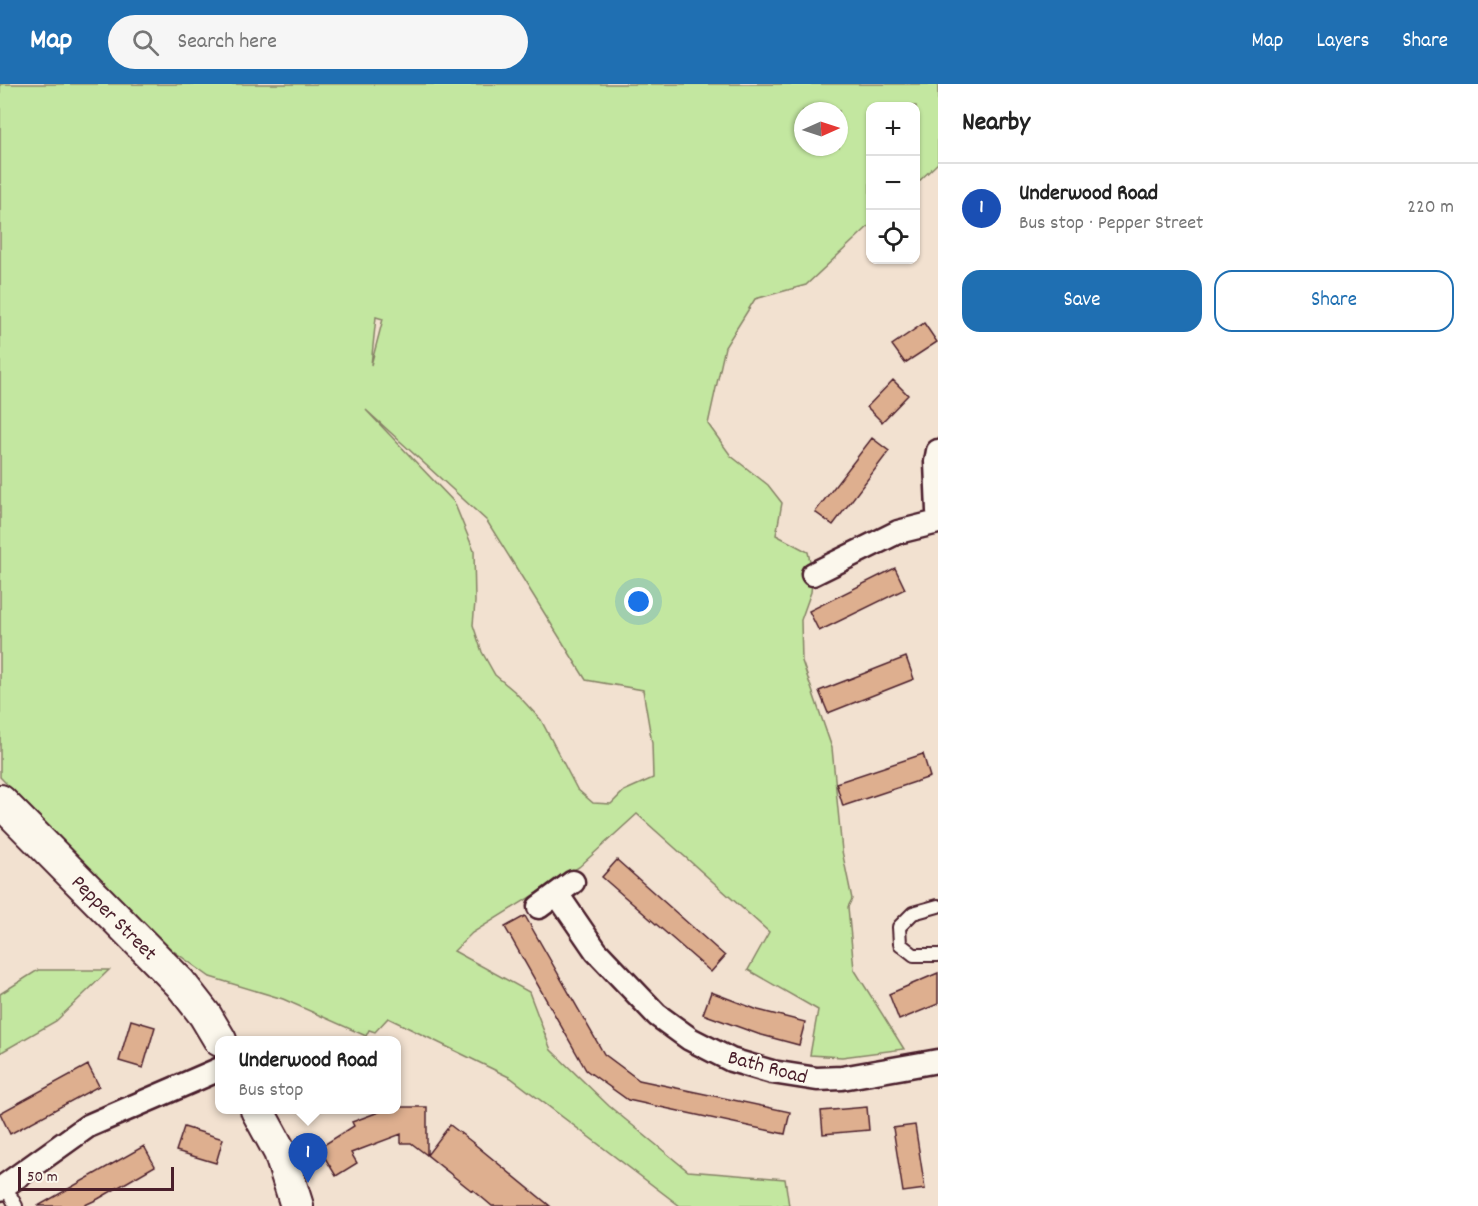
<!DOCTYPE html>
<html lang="en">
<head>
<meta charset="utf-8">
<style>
  body { margin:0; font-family:Dekko,sans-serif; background:#f6f6f6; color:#222 }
  .controls { position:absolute; right:18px; top:18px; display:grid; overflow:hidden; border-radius:12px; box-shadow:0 2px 4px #0004 }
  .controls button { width:54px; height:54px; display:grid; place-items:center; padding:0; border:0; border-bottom:2px solid #e0e0e0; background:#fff; color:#222; font:30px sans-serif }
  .compass { position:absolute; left:794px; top:18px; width:54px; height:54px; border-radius:50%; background:#fff; box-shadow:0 2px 4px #0004; rotate:87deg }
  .scale { position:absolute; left:18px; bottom:15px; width:156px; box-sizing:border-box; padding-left:6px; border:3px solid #4a1f2b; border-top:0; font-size:16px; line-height:21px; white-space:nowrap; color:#4a1f2b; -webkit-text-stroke:4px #fbf7ec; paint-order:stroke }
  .you { position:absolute; left:639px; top:518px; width:21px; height:21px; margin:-15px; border:4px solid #fff; border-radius:50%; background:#1a73e8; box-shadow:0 0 0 9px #1a73e833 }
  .badge { display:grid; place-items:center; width:39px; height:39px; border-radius:50%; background:#1f6fb2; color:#fff; font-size:20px; font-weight:700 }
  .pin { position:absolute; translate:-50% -50px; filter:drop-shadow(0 2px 3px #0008) }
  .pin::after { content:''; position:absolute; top:32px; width:21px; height:18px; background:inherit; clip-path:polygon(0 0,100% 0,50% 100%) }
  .popup { position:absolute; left:215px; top:952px; width:186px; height:78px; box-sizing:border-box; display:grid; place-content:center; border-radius:12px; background:#fff; filter:drop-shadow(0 2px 4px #0005); font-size:20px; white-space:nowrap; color:#767676 }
  .popup b { font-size:22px; color:#222 }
  .popup::after { content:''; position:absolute; left:50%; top:100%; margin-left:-12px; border:12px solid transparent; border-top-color:#fff }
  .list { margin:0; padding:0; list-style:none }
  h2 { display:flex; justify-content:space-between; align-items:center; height:78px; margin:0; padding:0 24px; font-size:26px }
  h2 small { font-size:20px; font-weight:400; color:#767676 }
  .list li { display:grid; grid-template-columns:39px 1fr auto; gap:18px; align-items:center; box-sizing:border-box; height:90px; padding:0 24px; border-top:2px solid #e0e0e0 }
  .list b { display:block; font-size:22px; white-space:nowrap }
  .list p { margin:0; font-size:20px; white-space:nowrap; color:#767676 }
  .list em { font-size:20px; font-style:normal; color:#767676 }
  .actions { display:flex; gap:12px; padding:18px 24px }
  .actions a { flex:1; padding:14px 0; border:2px solid #1f6fb2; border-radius:18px; text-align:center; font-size:21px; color:#1f6fb2 }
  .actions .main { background:#1f6fb2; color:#fff }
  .icon { flex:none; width:33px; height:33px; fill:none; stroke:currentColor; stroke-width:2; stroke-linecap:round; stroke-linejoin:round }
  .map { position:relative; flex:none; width:938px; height:1122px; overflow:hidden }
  header { display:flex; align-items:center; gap:36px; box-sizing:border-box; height:84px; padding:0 30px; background:#1f6fb2; color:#fff }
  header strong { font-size:28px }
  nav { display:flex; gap:33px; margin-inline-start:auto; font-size:21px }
  .search { width:420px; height:54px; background:#f6f6f6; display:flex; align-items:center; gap:15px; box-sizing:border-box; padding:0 21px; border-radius:33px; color:#767676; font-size:22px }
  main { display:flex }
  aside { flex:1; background:#fff }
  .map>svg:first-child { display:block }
  .green { fill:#c3e7a0; stroke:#868366; stroke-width:1.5; fill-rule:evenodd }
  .building { fill:#deaf8f; stroke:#4a1f2b; stroke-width:1.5 }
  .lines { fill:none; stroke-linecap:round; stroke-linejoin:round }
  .service-casing { stroke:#4a1f2b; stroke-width:16 }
  .minor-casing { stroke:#4a1f2b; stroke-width:27 }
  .secondary-casing { stroke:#4a1f2b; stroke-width:36 }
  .service { stroke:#fbf7ec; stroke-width:12 }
  .minor { stroke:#fbf7ec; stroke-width:22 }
  .secondary { stroke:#fbf7ec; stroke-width:32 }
  .labels { text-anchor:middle; stroke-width:4.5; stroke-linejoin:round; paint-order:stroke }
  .street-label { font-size:21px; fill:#4a1f2b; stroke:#fbf7ec }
</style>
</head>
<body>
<header>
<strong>Map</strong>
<div class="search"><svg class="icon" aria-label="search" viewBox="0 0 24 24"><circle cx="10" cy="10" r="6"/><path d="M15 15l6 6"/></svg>Search here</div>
<nav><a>Map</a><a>Layers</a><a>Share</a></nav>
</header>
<main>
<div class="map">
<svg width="938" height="1122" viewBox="0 0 938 1122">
  <rect width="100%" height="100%" fill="#f2e1d0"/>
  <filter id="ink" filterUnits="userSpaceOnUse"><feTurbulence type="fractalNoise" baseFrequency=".0167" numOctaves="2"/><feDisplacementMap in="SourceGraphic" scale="12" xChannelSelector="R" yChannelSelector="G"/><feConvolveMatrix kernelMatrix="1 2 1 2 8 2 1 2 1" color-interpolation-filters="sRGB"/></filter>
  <g filter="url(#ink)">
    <path class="green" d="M0 0H938V79L916 100V22H870V141L806 201 755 215 725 263 708 340 731 372 768 401 782 419 776 451 808 468 813 490 811 508 801 536 802 577 832 664 842 767 852 815 848 823 854 885 904 965 842 973 810 971 818 926 748 886 769 848 637 730 579 783 472 849 454 867 529 908 551 966 609 1022 688 1087 785 1095 789 1122H680L511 994 388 934 375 948 369 946 366 952 283 915 210 893 158 856 0 693ZM803 27H839V63H803ZM376 233 383 235 371 281ZM366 326 487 437 586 596 643 606 652 659 653 694 624 707 611 720 593 719 577 705 541 636 514 607 495 591 482 568 473 541 475 518 474 467 454 418Z
      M38 886H109L56 937 0 969V910Z"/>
    <path class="building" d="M924 239 937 258 905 279 892 261Z
      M893 296 908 311 882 338 867 323Z
      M872 354 889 367 833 441 815 428Z
      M895 484 905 505 819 547 809 527Z
      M906 573 914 595 828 629 819 607Z
      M923 670 930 693 843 722 836 699Z
      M617 776 725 872 711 888 602 793Z
      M525 832 604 970 639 996 790 1028 785 1050 628 1016 586 986 505 843Z
      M938 889V920L899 936 889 910Z
      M711 908 758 926 805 938 799 961 758 950 703 930Z
      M131 936 155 943 143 984 119 977Z
      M88 981 99 1002 10 1050 0 1029Z
      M396 1023H427V1071L411 1059H401V1050L351 1069 357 1079 336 1092 319 1064 354 1042 352 1038 384 1026H396Z
      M867 1023 869 1046 823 1050 821 1027Z
      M450 1041 472 1058 550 1122H492L473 1106 472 1107 427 1071Z
      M915 1041 925 1105 903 1108 893 1044Z
      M184 1043 223 1055 216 1079 176 1067Z
      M144 1062 155 1082 98 1115 83 1122H38Z"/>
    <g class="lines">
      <defs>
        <path id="service" d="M938 822 913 829 899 843 900 860 914 871H938
          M5 1102 16 1122"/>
        <path id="minor" d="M938 367 936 378 938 427
          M813 490 898 448 938 438
          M557 810 596 867 657 931 690 955 731 976 772 988 817 995 842 994 938 977
          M539 823 573 798
          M0 1105 88 1042 220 985"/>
        <path id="secondary" d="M0 717 180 899 205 931 220 956
          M257 1026 280 1068 297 1122"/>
      </defs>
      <use href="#service" class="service-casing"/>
      <use href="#minor" class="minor-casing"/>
      <use href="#secondary" class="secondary-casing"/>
      <use href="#service" class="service"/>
      <use href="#minor" class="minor"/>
      <use href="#secondary" class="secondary"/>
    </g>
  </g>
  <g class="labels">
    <g class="street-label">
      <text transform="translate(115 833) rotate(45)" y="7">Pepper Street</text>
      <text transform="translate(768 982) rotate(15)" y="7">Bath Road</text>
    </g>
  </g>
</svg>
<div class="controls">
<button>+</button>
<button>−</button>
<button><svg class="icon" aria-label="locate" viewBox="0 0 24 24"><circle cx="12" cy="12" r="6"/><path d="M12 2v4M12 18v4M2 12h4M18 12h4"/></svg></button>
</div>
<svg class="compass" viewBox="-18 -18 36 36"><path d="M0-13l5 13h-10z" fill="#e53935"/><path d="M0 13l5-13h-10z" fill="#767676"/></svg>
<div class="scale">50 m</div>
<div class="you"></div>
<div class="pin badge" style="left:308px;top:1099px;background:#1a4fb4">1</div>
<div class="popup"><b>Underwood Road</b>Bus stop</div>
</div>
<aside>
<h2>Nearby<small></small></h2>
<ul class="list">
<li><span class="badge" style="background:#1a4fb4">1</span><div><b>Underwood Road</b><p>Bus stop · Pepper Street</p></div><em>220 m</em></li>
</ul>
<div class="actions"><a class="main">Save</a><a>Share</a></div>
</aside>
</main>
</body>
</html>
